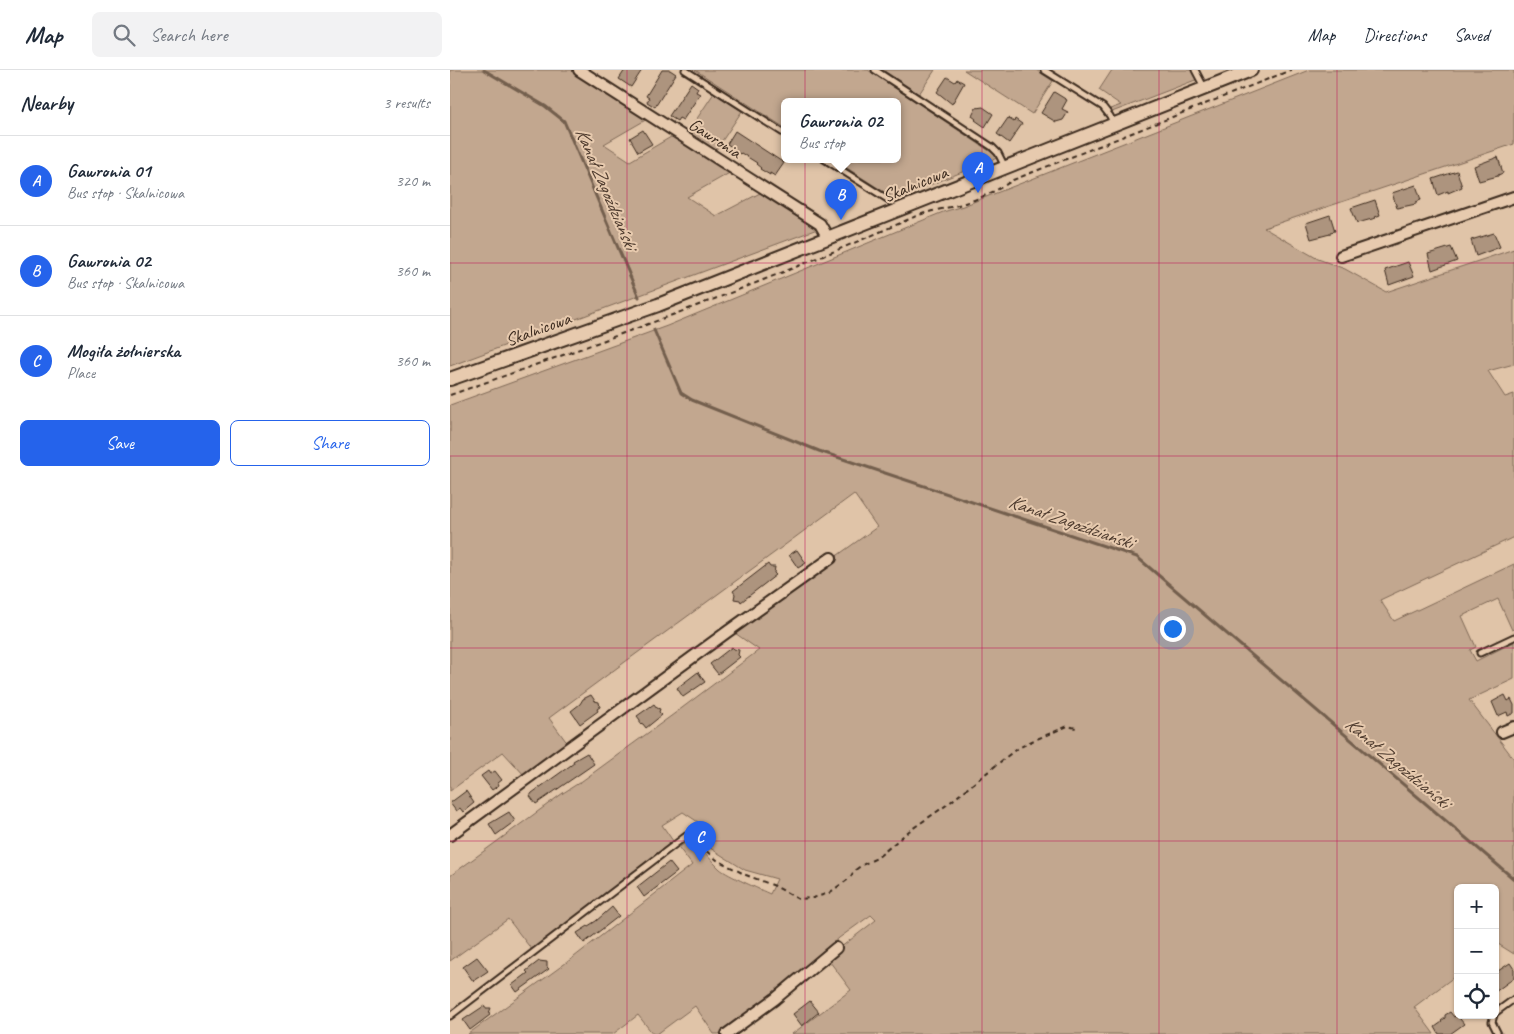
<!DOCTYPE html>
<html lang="en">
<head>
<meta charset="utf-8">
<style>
  body { margin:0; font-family:Caveat,sans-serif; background:#f2f2f3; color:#1f2937 }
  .controls { position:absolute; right:15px; bottom:15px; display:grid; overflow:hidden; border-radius:8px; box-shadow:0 1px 4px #0004 }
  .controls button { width:45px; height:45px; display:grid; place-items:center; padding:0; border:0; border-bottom:1px solid #e0e1e3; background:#fff; color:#1f2937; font:25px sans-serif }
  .you { position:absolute; left:722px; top:558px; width:18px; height:18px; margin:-12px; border:4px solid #fff; border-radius:50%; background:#1a73e8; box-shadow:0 0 0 8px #1a73e833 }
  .badge { display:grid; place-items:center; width:32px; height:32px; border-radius:50%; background:#2563eb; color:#fff; font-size:16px; font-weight:700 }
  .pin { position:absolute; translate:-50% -41px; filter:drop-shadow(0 1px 2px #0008) }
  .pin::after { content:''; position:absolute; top:26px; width:18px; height:15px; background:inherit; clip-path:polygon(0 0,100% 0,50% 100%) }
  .popup { position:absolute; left:331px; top:28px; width:120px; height:65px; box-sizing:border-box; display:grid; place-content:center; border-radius:8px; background:#fff; filter:drop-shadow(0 1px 4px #0005); font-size:16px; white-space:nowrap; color:#747a83 }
  .popup b { font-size:19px; color:#1f2937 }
  .popup::after { content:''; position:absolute; left:50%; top:100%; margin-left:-10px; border:10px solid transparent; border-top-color:#fff }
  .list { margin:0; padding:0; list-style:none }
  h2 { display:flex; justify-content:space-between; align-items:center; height:65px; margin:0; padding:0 20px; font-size:21px }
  h2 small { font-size:16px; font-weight:400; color:#747a83 }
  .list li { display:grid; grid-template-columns:32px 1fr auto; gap:15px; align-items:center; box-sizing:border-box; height:90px; padding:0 20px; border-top:1px solid #e0e1e3 }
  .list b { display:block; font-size:19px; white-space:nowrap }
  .list p { margin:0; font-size:16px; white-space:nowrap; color:#747a83 }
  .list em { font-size:16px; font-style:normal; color:#747a83 }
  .actions { display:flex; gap:10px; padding:15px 20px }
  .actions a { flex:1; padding:11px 0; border:1px solid #2563eb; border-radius:8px; text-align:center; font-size:18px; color:#2563eb }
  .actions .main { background:#2563eb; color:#fff }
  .icon { flex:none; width:28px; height:28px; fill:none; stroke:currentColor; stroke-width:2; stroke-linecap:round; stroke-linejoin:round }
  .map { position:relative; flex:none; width:1064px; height:964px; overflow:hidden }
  header { display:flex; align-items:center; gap:30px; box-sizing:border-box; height:70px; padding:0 25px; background:#fff; border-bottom:1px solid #e0e1e3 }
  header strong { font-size:24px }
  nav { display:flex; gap:28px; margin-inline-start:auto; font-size:18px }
  .search { width:350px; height:45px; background:#f2f2f3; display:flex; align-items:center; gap:12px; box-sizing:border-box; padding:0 18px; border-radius:8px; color:#747a83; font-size:19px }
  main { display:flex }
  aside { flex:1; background:#fff }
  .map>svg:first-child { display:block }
  .green { fill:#c2a78f; stroke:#7e6856 }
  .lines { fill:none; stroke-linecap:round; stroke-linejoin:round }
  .stream { stroke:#735e4d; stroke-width:3 }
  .building { fill:#ad947e; stroke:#3b2a1e }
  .service-casing { stroke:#3b2a1e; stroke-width:9 }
  .minor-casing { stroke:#3b2a1e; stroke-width:14 }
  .tertiary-casing { stroke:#3b2a1e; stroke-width:16 }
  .path { stroke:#3b2a1e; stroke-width:2; stroke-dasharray:5 4; stroke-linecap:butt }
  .service { stroke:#e7caae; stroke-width:5 }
  .minor { stroke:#e7caae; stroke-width:10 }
  .tertiary { stroke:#e7caae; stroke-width:12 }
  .grid { fill:none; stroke:#c2185b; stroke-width:1; stroke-opacity:0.55 }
  .labels { text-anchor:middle; stroke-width:4; stroke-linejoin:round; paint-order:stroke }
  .street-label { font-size:18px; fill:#3b2a1e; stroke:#e7caae }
  .water-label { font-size:19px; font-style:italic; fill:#4e3b2e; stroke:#e7caae }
</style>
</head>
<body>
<header>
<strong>Map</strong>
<div class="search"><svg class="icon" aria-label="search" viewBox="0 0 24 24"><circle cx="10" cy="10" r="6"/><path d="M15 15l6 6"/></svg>Search here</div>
<nav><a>Map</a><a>Directions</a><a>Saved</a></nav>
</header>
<main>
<aside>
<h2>Nearby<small>3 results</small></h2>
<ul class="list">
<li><span class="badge">A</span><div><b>Gawronia 01</b><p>Bus stop · Skalnicowa</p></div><em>320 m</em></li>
<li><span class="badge">B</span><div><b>Gawronia 02</b><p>Bus stop · Skalnicowa</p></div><em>360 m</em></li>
<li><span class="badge">C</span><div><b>Mogiła żołnierska</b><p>Place</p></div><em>360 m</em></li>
</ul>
<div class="actions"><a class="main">Save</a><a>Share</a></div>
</aside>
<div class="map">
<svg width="1064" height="964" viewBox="0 0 1064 964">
  <rect width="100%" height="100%" fill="#e0c4a8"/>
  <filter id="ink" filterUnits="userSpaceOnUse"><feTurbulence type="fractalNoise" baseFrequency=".02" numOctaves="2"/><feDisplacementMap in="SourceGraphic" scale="10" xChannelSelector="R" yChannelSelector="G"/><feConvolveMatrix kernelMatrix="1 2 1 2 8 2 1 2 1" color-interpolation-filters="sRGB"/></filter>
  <g filter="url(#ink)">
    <path class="green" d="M0 0H124L199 48 154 74 180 91 226 64 283 101 237 127 266 146 312 122 370 158 0 296Z
      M245 0H418L544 84 547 88 445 129 383 89H447V31H335V58Z
      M433 0H485L469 24Z
      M514 0H586L603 11 582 44Z
      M662 0H741L746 4 748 9 662 42 660 39 671 35 649 20Z
      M859 0H1064V74L814 158 868 189 895 199 936 222 1064 179V294L1038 301 1055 327 1064 324V467L930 530 944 551 1064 494V559L1062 560 1048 529 1012 546 1026 577 1020 580 1026 591 1064 572V609L1019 630 1064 689V884L1048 874 1045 876V818H1008V904L964 937 984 964H342L401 920 377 888 426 850 421 845 389 868 324 926 269 964H264L245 936 207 964H203L188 945 163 964H18L124 887 242 795 229 778 237 771C252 776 259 789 270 799 277 805 311 820 320 824L327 809 295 800 260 778 248 764V752L233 742 212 755 223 771 82 880 58 849 0 891V806L113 723 132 711 228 641 309 580 282 561 427 457 404 424C303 499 200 573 99 648L118 674 75 706 53 682 0 721V335L217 256 493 142 513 136 582 109Z
      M264 23 292 41 264 83 236 65Z"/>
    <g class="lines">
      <path class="stream" d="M34 0 95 36 114 51 189 227
        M204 260 231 323 242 330 369 381 687 487 1064 809"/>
    </g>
    <path class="building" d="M175 0H192L181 17 169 9Z
      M212 0H220L226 4 205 37 197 32 199 28 196 26Z
      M497 7 505 12 507 9 514 13 502 34 487 22Z
      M241 13 248 18 246 22 250 24 233 50 229 48 227 51 219 46Z
      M604 22 617 30 612 39 618 42 613 50 606 52 591 43Z
      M533 37 543 44 535 57 525 50 526 49 522 46 526 38Z
      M558 48 564 52 565 49 572 54 559 73 547 64Z
      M193 60 202 74 188 82 180 68Z
      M285 61 334 93 325 106 320 103V105L310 99 311 98 306 94 307 93 291 83 290 84 281 78 282 77 277 74Z
      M1048 87 1053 103 1048 105V106L1029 111 1024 96Z
      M1007 101 1012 117 998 123V121L988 125 983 109Z
      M966 115 971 130 966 132V134L947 138 942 123Z
      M925 130 930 145 925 147 926 148 907 153 901 138Z
      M880 145 885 161 880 162V164L861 169 856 153Z
      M1044 163 1050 177 1026 186 1021 170Z
      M1001 177 1007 191 982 200 978 184Z
      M958 192 964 206 939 215 935 200Z
      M347 480 356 493 348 498 339 485Z
      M318 494 320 497H325L324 503 326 505 291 532 290 530 284 529 285 524 283 521Z
      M282 577 284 579 289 580 288 585 290 587 268 604 260 594Z
      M248 602 255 612 233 627 227 618Z
      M141 625 145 631 149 632 150 637 147 639 148 641 130 654 121 641 130 634 133 629Z
      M1055 625 1058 631 1061 629 1064 635V643L1058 646 1057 642 1048 646 1042 632Z
      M204 634 207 638 210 639 209 642 212 645 196 658 193 654 190 653V650L187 646Z
      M137 683 144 694 86 734 80 726 82 723 124 693 123 691Z
      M38 701 40 704 45 701 52 710 48 713 49 715 42 720 31 706Z
      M16 721 24 733 13 742 10 738 6 741 0 733Z
      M59 742 65 751 46 765 39 754Z
      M219 792 227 802 194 827 187 817Z
      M162 837 169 846 134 873 127 863 146 851Z
      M27 887 38 901 23 911 13 897Z
      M89 891 97 892V897L99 899 67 922 62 915 78 903 76 901Z
      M1060 893 1064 899V908L1045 922V903Z
      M360 931 369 942 352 956 343 944Z
      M34 936 35 938H41L39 943 40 945 20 960 13 950Z
      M1000 942 1004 947 1007 945 1014 954 1000 964H989L985 957 992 952 991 951 995 948V945Z"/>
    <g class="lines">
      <defs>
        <path id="service" d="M235 0 335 64
          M425 0 542 77 548 83 555 97
          M594 0 653 37 660 46 663 53
          M745 0 754 17
          M374 89 442 132
          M1030 583 1064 567
          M1045 943 1064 929
          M1044 945 1042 952 1048 964
          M0 946 236 766"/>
        <path id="minor" d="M129 0 370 154 378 168
          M891 186 1064 127
          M1052 662 1064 657
          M0 765 277 562 381 488
          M277 964 325 929 386 878"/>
        <path id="tertiary" d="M0 309 208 235 801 0"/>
      </defs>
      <use href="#service" class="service-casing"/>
      <use href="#minor" class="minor-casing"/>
      <use href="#tertiary" class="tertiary-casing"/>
      <path class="path" d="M0 325C157 270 313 214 464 147 478 141 494 139 508 135 527 130 547 121 563 110L841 0
        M243 770 267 790 296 805 325 816 348 829 363 828 379 823 400 808 404 801 412 795 427 788 459 761 498 734 565 680 582 671 618 656 626 658"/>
      <use href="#service" class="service"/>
      <use href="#minor" class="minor"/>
      <use href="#tertiary" class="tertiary"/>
    </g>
  </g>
  <path class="grid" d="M177 0V964M355 0V964M532 0V964M709 0V964M887 0V964M0 193H1064M0 386H1064M0 578H1064M0 771H1064"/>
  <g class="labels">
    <g class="street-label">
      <text transform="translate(265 68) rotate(33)" y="6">Gawronia</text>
      <text transform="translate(465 114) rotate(-22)" y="6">Skalnicowa</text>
      <text transform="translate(88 259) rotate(-20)" y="6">Skalnicowa</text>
    </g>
    <g class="water-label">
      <text transform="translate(157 118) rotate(67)" y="7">Kanał Zagoździański</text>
      <text transform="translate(621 451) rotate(19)" y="7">Kanał Zagoździański</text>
      <text transform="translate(948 692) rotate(40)" y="7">Kanał Zagoździański</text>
    </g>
  </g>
</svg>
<div class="controls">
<button>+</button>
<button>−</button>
<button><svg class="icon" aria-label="locate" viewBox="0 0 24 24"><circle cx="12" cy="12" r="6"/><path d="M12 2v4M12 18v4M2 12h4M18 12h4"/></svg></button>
</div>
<div class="you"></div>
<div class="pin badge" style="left:528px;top:123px">A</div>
<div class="pin badge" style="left:391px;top:150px">B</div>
<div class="popup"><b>Gawronia 02</b>Bus stop</div>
<div class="pin badge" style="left:250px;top:792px">C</div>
</div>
</main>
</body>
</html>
